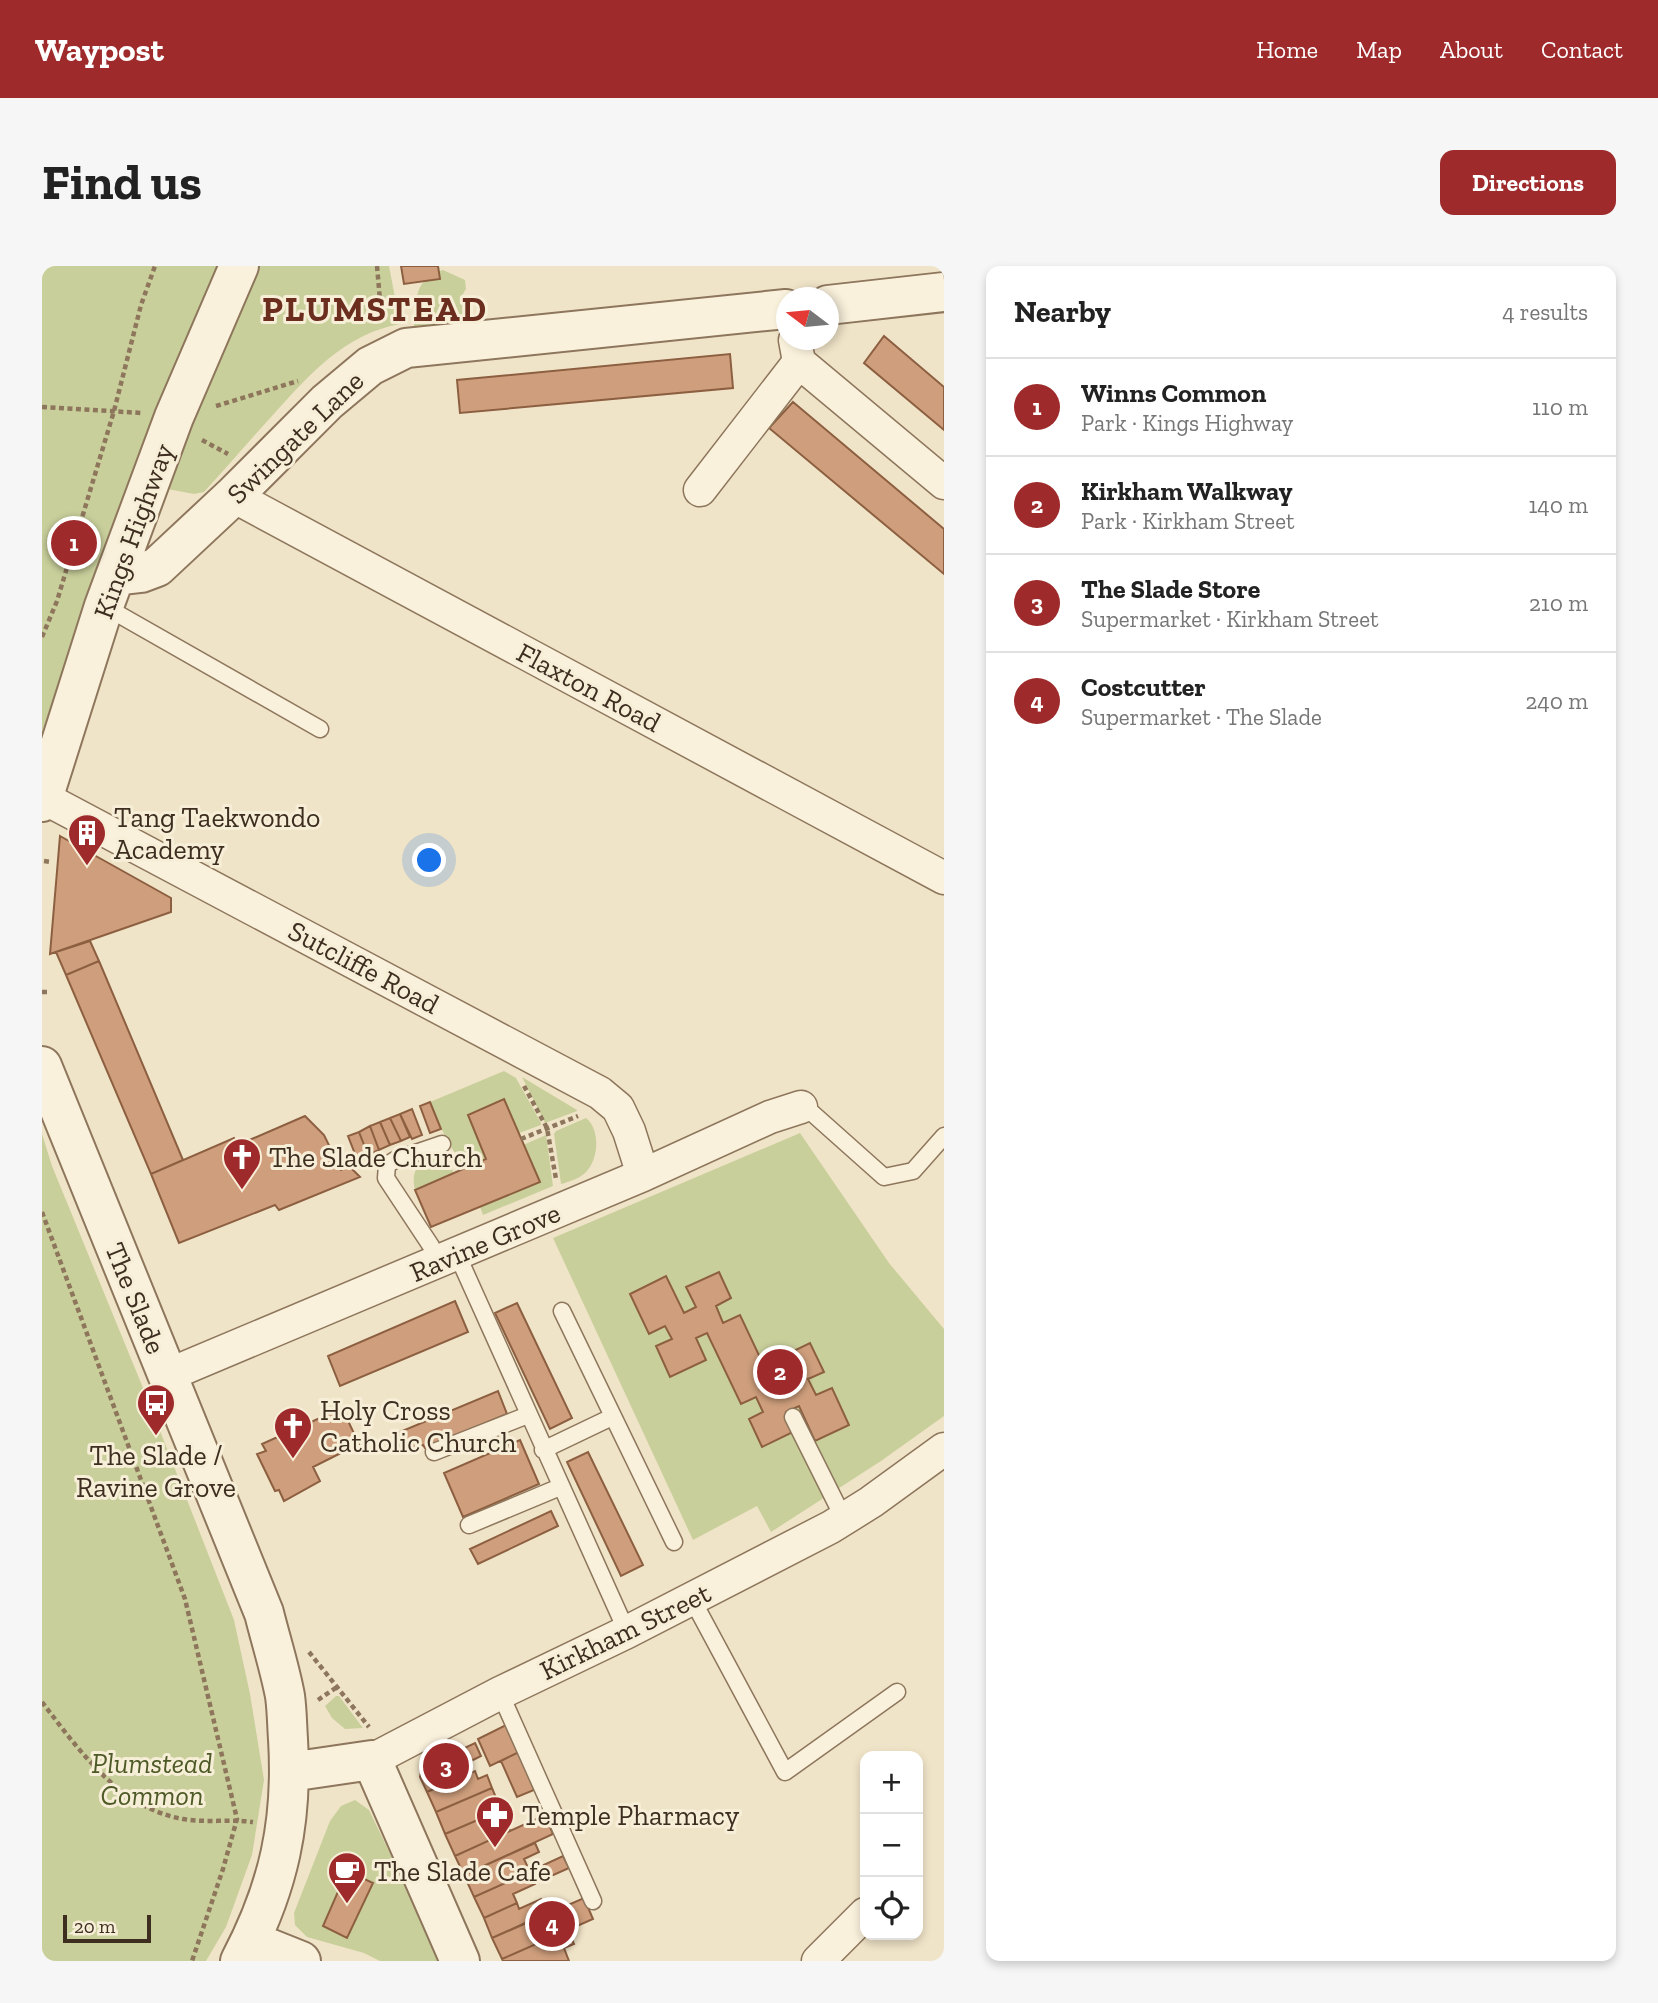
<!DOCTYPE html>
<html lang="en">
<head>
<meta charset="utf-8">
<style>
  body { margin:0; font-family:"Zilla Slab",serif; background:#f6f6f6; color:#222 }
  .controls { position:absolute; right:21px; bottom:21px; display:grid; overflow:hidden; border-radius:14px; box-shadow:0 4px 10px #0003 }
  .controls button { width:63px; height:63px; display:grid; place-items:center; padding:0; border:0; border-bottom:2px solid #e0e0e0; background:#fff; color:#222; font:35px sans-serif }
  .compass { position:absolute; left:734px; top:21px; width:63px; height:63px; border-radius:50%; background:#fff; box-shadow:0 4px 10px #0003; rotate:286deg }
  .scale { position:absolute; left:21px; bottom:18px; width:88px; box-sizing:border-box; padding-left:7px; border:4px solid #3d2e20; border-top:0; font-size:19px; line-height:24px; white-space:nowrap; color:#3d2e20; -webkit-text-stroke:5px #f7eed8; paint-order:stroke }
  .you { position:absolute; left:388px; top:595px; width:24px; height:24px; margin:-18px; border:5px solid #fff; border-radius:50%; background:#1a73e8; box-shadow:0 0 0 10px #1a73e833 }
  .badge { display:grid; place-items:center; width:46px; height:46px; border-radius:50%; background:#9e2a2b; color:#fff; font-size:23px; font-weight:700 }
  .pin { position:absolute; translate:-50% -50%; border:4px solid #fff; box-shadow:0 2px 7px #0006 }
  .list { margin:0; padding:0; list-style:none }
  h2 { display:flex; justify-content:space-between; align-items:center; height:91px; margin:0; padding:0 28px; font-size:30px }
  h2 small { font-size:23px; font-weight:400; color:#767676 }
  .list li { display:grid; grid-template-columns:46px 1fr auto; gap:21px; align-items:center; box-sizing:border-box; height:98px; padding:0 28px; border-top:2px solid #e0e0e0 }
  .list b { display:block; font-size:26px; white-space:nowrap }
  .list p { margin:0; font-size:23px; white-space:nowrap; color:#767676 }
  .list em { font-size:23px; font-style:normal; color:#767676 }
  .icon { flex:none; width:38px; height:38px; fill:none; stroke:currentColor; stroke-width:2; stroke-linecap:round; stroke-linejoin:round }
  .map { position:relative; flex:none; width:902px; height:1695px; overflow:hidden; border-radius:14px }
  header { display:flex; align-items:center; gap:42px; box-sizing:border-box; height:98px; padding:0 35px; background:#9e2a2b; color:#fff }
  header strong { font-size:33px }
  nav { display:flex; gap:38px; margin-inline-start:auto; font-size:24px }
  .intro { display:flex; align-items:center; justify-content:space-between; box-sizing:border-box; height:168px; padding:0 42px }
  h1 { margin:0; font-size:49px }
  .button { padding:18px 32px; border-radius:14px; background:#9e2a2b; color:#fff; font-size:24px; font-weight:700 }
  main { display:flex; gap:42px; padding:0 42px }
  aside { flex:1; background:#fff; border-radius:14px; box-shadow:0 4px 10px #0003 }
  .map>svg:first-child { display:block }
  .green { fill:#c9cf9b }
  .building { fill:#cf9f7d; stroke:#8d5f41; stroke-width:2 }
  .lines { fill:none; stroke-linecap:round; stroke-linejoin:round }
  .service-casing { stroke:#8d765c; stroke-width:19 }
  .minor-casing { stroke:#8d765c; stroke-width:35 }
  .tertiary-casing { stroke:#8d765c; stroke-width:42 }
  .path { stroke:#8d765c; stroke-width:4.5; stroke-dasharray:5 3.5; stroke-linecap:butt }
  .service { stroke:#faf1dc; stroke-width:16 }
  .minor { stroke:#faf1dc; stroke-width:32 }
  .tertiary { stroke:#faf1dc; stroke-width:38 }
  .labels { text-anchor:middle; stroke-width:6; stroke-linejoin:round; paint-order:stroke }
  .street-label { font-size:28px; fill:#3d2e20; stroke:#f7eed8 }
  .poi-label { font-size:28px; fill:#3d2e20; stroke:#f7eed8; text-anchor:start }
  .park-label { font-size:28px; font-style:italic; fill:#4d5a26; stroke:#f7eed8 }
  .district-label { font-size:35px; font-weight:bold; letter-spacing:2px; fill:#6b2e1e; stroke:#f7eed8 }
</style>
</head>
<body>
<header>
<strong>Waypost</strong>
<nav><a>Home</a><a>Map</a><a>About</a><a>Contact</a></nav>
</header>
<div class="intro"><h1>Find us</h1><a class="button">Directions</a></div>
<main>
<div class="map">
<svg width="902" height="1695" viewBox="0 0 902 1695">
  <rect width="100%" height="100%" fill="#f0e4c8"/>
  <path class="green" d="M0 0H347L358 58C302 68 266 110 230 150 207 175 185 201 162 226L152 228 88 216 46 326 0 467Z
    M401 4 423 14 424 23 419 31 428 37C416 66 400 62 372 69V58L378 41 374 35C376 18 386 8 401 4Z
    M462 805 474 812 499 857V859L477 867 426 849 444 893 423 902 405 875 388 836Z
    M480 811 535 844V845L503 857Z
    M544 852C558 863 557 891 545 905 539 912 527 916 519 918L512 868 514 865Z
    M758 867 847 997 902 1063V1150L839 1195 729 1266 715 1240 651 1274 511 972Z
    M0 868 10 900 106 1134 192 1354 208 1428 222 1514 210 1589 184 1661 164 1695H0Z
    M504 869 511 920 441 949 438 941 497 916 481 879Z
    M400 891 405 895 412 907 373 924C368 903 378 893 400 891Z
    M294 1430H297L321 1462 303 1463 290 1452 283 1440Z
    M313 1534 327 1544 400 1695H338L322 1687 265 1671 253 1659 252 1647 288 1555 299 1540Z"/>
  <path class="building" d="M359 0H396L398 13 362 18Z
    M842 70 902 121V164L822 97Z
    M688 88 691 122 418 147 415 114Z
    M751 136 902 263V308L727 162Z
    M18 570 129 632V646L8 688Z
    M48 675 57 695 24 709 14 686Z
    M57 695 141 894 109 908 24 709Z
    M462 833 498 916 389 961 373 924 444 893 426 849Z
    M388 836 399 863 388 867 378 840Z
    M370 843 380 869 370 873 358 848Z
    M358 848 368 871 359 875 348 852Z
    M263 850 282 869 299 904 307 900 318 911 237 944 233 939 137 977 109 908 192 872 196 879Z
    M348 852 359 875 348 879 338 856Z
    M338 856 348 879 337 884 328 860Z
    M328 860 337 884 326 889 317 866Z
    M317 866 326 889 315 893 306 870Z
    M677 1006 689 1032 674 1040 681 1057 698 1049 732 1121 745 1115 735 1093 768 1077 782 1106 766 1113 774 1129 790 1122 807 1159 773 1175 757 1140 744 1146 753 1165 720 1181 707 1153 721 1146 714 1131 699 1138 665 1067 654 1072 664 1094 628 1111 614 1080 630 1073 623 1060 607 1068 588 1028 624 1010 642 1047 654 1041 644 1021Z
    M413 1035 426 1066 298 1120 286 1090Z
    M475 1037 530 1152 508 1163 453 1047Z
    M456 1125 465 1148 383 1182 381 1179 361 1188 353 1168Z
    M300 1142 317 1178 271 1201 278 1215 242 1235 237 1224 233 1225 215 1188 224 1185 220 1178Z
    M478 1174 497 1218 421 1251 402 1207Z
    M546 1186 601 1299 579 1310 525 1196Z
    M509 1245 516 1260 436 1298 428 1283Z
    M464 1459 477 1486 448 1500 436 1473Z
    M433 1477 439 1490 423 1498 427 1507 385 1526 378 1511 380 1502Z
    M477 1486 492 1524 475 1531 459 1495Z
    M433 1505 436 1513 445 1509 450 1522 394 1546 385 1526Z
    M450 1522 459 1544 403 1568 394 1546Z
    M459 1544 468 1565 413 1590 403 1568Z
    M503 1549 511 1568 422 1609 413 1590Z
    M493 1577 497 1586 482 1593 488 1606 432 1631 422 1609Z
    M521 1590 527 1602 498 1615 493 1603Z
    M305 1605 331 1617 305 1672 281 1660Z
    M488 1606 493 1618 471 1628 475 1637 442 1652 432 1631Z
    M542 1632 551 1653 460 1693 450 1672Z
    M499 1633 505 1647 450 1672 442 1652 475 1637 477 1643Z
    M526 1664 532 1678 522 1682 527 1695H461L460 1693Z"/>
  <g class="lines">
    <defs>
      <path id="service" d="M62 340 278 463
        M759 841 769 846 842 911 871 905 902 870
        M415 988 585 1366
        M396 997 389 980 344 912 345 899 353 894 400 878
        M520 1045 632 1276
        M751 1151 802 1253
        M501 1184 570 1151
        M392 1186 486 1149
        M427 1259 518 1221
        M650 1333 743 1506 855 1426
        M458 1427 551 1635"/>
      <path id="minor" d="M753 74 757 96 902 217
        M658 224 757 96
        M191 230 902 612
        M0 531 558 827 576 842 587 865 601 909
        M126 1109 601 909 728 851 759 841
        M330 1494 458 1427 585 1366 789 1261 829 1236 902 1183
        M776 1695 823 1648"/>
      <path id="tertiary" d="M786 39 902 26
        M73 310 99 307 115 301 191 230 285 136 328 100 364 82 744 43
        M0 536 62 340 132 151 197 0
        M0 800 222 1347C229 1375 238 1403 243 1430 245 1444 245 1459 246 1473 251 1556 237 1621 198 1695
        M248 1506 330 1494 418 1695
        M209 1675 259 1695"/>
    </defs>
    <use href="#service" class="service-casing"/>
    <use href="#minor" class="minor-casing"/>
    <use href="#tertiary" class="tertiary-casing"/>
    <path class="path" d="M335 0 340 57
      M174 140 256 115
      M0 141 100 147
      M160 174 186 188
      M0 371 15 335 72 145 99 39 113 0
      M2 595 9 596
      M0 726H5
      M482 820 505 862 514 913
      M479 873 536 850
      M413 895 419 904
      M0 946 143 1333 195 1553 181 1603 150 1695
      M267 1386 327 1461
      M276 1434 295 1421
      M0 1436C37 1484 77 1542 141 1553 164 1557 188 1553 211 1556"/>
    <use href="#service" class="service"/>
    <use href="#minor" class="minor"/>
    <use href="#tertiary" class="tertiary"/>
  </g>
  <defs>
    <symbol id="building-pin" viewBox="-11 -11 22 30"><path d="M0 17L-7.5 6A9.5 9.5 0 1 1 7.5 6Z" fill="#9e2a2b" stroke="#f7eed8"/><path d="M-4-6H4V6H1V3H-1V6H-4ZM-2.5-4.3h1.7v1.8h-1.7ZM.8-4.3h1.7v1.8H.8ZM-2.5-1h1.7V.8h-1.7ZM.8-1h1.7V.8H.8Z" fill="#fff"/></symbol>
    <symbol id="church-pin" viewBox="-11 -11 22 30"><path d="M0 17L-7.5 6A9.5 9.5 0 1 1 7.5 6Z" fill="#9e2a2b" stroke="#f7eed8"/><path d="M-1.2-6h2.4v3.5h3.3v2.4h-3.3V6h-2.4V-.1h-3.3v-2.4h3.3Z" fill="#fff"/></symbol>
    <symbol id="bus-pin" viewBox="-11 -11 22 30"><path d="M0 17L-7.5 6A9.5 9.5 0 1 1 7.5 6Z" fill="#9e2a2b" stroke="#f7eed8"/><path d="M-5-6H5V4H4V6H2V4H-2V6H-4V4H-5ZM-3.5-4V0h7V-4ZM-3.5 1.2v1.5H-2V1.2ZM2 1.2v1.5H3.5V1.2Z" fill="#fff"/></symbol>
    <symbol id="pharmacy-pin" viewBox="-11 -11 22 30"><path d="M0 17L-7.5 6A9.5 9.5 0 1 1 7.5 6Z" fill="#9e2a2b" stroke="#f7eed8"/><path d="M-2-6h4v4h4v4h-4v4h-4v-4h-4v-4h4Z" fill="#fff"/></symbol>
    <symbol id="cafe-pin" viewBox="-11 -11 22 30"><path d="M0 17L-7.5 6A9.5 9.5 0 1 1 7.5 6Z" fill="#9e2a2b" stroke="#f7eed8"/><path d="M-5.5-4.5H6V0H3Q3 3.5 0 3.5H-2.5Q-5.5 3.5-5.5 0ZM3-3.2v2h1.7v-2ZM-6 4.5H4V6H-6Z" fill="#fff"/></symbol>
  </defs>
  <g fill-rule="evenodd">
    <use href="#building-pin" x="23" y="545" width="44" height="60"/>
    <use href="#church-pin" x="178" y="869" width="44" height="60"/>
    <use href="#bus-pin" x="92" y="1115" width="44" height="60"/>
    <use href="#church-pin" x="229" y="1138" width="44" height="60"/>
    <use href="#pharmacy-pin" x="431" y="1527" width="44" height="60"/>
    <use href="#cafe-pin" x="283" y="1583" width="44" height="60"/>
  </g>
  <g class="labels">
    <g class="street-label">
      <text transform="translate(253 171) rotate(-44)" y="10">Swingate Lane</text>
      <text transform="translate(91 265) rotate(-70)" y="10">Kings Highway</text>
      <text transform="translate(547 421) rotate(28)" y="10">Flaxton Road</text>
      <text transform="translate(322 701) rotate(28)" y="10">Sutcliffe Road</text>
      <text transform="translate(443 976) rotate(-23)" y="10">Ravine Grove</text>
      <text transform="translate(94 1032) rotate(68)" y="10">The Slade</text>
      <text transform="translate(583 1365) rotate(-26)" y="10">Kirkham Street</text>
    </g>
    <g class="poi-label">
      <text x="72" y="561">Tang Taekwondo<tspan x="72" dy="32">Academy</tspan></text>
      <text x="227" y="901">The Slade Church</text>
      <text x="278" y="1154">Holy Cross<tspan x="278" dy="32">Catholic Church</tspan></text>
      <text x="114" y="1199" text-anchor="middle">The Slade /<tspan x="114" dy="32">Ravine Grove</tspan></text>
      <text x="480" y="1559">Temple Pharmacy</text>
      <text x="332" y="1615">The Slade Cafe</text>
    </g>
    <g class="park-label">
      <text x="110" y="1507">Plumstead<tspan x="110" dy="32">Common</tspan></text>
    </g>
    <g class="district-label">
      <text x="333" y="55">PLUMSTEAD</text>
    </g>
  </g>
</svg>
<div class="controls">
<button>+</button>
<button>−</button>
<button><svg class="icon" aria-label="locate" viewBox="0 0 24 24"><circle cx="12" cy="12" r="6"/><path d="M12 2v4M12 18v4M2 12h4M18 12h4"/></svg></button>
</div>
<svg class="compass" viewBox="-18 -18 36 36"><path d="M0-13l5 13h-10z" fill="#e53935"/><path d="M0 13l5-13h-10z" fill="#767676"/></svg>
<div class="scale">20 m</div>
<div class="you"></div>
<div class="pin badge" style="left:32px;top:277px">1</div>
<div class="pin badge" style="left:738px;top:1106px">2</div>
<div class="pin badge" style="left:404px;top:1500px">3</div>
<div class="pin badge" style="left:510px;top:1658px">4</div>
</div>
<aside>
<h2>Nearby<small>4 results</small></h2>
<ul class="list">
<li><span class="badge">1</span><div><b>Winns Common</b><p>Park · Kings Highway</p></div><em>110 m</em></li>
<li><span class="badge">2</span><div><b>Kirkham Walkway</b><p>Park · Kirkham Street</p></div><em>140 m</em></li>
<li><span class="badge">3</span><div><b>The Slade Store</b><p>Supermarket · Kirkham Street</p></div><em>210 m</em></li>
<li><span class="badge">4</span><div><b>Costcutter</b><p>Supermarket · The Slade</p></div><em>240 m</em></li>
</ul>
</aside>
</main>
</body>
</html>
